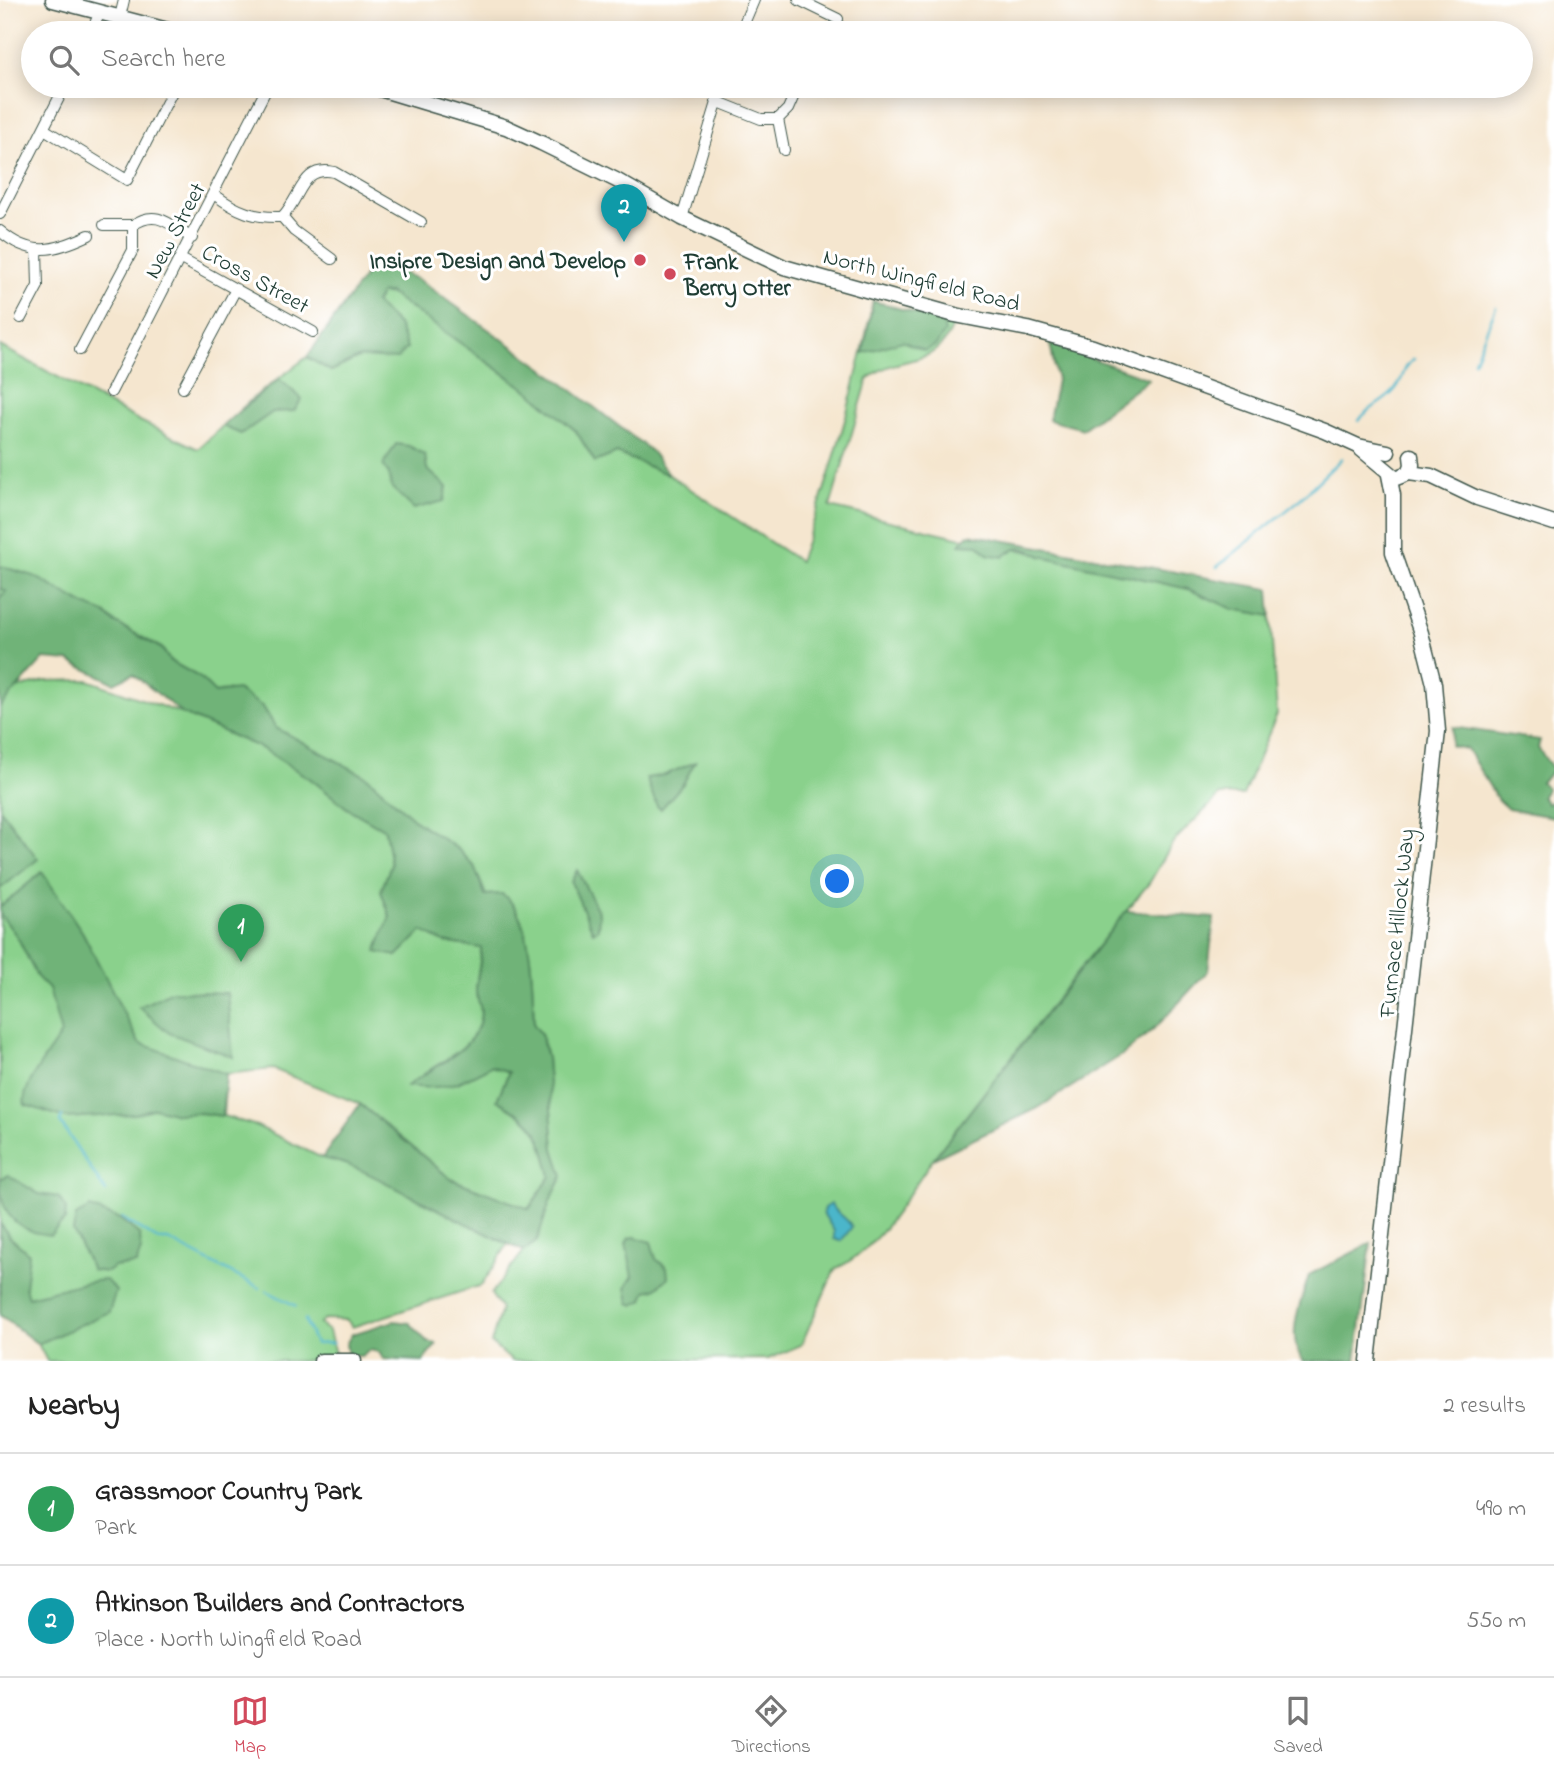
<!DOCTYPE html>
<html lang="en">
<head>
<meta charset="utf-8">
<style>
  body { margin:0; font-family:"Indie Flower",sans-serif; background:#f2f2f2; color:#222 }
  .you { position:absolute; left:838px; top:882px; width:24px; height:24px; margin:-18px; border:5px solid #fff; border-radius:50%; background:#1a73e8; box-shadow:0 0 0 10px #1a73e833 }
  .badge { display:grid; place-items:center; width:46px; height:46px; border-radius:50%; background:#d1495b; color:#fff; font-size:23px; font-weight:700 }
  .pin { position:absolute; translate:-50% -58px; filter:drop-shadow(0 2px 4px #0008) }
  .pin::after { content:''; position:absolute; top:37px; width:24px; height:21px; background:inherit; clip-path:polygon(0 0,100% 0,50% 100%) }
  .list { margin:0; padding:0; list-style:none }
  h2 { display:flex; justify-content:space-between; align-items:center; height:91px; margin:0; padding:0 28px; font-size:30px }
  h2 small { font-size:23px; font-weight:400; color:#767676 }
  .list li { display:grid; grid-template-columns:46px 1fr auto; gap:21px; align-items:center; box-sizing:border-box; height:112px; padding:0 28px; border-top:2px solid #e0e0e0 }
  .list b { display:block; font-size:26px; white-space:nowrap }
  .list p { margin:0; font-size:23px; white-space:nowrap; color:#767676 }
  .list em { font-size:23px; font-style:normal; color:#767676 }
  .icon { flex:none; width:38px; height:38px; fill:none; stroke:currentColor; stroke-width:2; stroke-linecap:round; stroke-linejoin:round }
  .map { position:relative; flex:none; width:1554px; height:1361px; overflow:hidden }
  .search { position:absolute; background:#fff; box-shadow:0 4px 18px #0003; left:21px; right:21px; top:21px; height:77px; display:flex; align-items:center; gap:18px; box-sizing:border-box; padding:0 24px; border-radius:38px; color:#767676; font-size:26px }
  .sheet { height:315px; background:#fff }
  nav { display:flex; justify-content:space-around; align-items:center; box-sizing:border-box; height:98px; border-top:2px solid #e0e0e0; background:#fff; font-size:19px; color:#767676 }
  nav a { display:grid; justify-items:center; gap:4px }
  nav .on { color:#d1495b }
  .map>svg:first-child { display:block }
  .green { fill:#8ad18c; stroke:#548760; stroke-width:2 }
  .forest { fill:#6fb378; stroke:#477856; stroke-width:2 }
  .water { fill:#4cb6ca; stroke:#367a7f; stroke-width:2 }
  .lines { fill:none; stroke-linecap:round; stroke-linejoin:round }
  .stream { stroke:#4cb6ca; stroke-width:2.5 }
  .street-casing { stroke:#3f564b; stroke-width:12 }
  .secondary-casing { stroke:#3f564b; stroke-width:17 }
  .street { stroke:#fff; stroke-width:10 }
  .secondary { stroke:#fff; stroke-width:14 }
  .poi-dot { fill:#d1495b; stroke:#fff; stroke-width:2.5 }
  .labels { text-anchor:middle; stroke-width:6; stroke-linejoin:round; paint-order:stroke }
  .street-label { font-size:23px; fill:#1f3d34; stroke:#fff }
  .poi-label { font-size:23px; font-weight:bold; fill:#1f3d34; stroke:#fff; text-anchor:end }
</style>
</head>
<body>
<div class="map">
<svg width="1554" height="1361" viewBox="0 0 1554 1361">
  <rect width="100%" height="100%" fill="#fff"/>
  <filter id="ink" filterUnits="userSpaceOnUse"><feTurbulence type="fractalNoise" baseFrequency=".0143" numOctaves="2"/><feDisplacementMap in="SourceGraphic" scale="14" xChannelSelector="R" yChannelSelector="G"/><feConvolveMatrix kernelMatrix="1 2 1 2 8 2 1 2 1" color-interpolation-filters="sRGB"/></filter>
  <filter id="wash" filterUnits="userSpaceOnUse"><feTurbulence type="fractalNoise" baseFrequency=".00686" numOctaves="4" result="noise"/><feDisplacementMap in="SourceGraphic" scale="28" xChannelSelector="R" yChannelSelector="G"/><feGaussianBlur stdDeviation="1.57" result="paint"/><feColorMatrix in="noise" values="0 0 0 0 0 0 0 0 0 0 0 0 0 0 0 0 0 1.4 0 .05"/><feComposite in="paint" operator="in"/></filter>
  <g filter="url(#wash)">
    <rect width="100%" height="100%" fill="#f5e6cf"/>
    <path class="green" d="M381 293 395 296 530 392 576 431 595 462 617 453 669 475 799 561C832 476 855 390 873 301L954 324C934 373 899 351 868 379L830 507 979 542 1269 598 1277 714 1243 795H1220L1173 842 1150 882C1076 971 1007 1064 936 1155 906 1194 881 1249 835 1269L801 1345 768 1359 512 1361 491 1343 501 1309 491 1294 524 1251 537 1241 550 1201 563 1176 554 1149 547 1058 541 1034 534 1025C532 987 535 917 502 894L486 895 474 866 459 850 416 821 367 777 276 728 263 707 229 690 215 693 199 677 170 661 162 648 114 622 105 613 87 607 18 688 45 681 88 680 183 714 263 749 312 780 347 808 385 830 391 865 381 891 390 916 397 956 422 931 444 942 481 948C481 963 476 977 476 991 476 998 481 1005 481 1012 480 1044 448 1057 425 1073L456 1084 491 1066 509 1072 497 1100C540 1125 539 1130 551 1176L528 1209 451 1179 360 1104 273 1069 226 1074 223 1116 257 1126 322 1158 343 1162 378 1177 508 1244 482 1285 352 1327 347 1320 324 1319 319 1324 329 1331 335 1354 303 1361H47L38 1344 0 1315V346L140 421 198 449 253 398 307 357 331 371 360 357 407 348 398 325 375 303Z"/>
    <path class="forest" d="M376 260 419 280 551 374 651 451 669 475 617 453 595 462 576 431 530 392 389 293H381L375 303 398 325 407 348 397 359 360 357 331 371 307 357Z
      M873 301 943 321 945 332 936 345 925 351 902 341 863 353Z
      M1050 343 1149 379 1083 429 1049 420 1057 380Z
      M279 379 302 399 294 411 273 412 241 434 222 426Z
      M396 444 409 446 425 455 427 469 447 487 444 501 414 509 391 487 389 474 383 465Z
      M969 534 1269 589 1271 616 1233 609 1188 589 1041 556C1024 547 1018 544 1003 557L987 554 979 545 960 544Z
      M0 566 34 576 87 606 105 613 114 622 162 649 170 661 199 677 215 693 237 690 263 707 276 728 367 777 416 821 459 850 474 866 485 895 502 894C535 917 532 987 534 1025L541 1034 547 1058 554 1149 563 1176 550 1201 537 1241 524 1251C486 1234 449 1215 412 1196 382 1181 355 1164 322 1158L360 1104 451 1179 529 1209 551 1176C539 1130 540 1125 497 1100L509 1072 491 1066C459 1083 445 1091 407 1086 433 1066 480 1049 481 1012 481 1005 476 998 476 991 476 977 482 963 481 948L444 942 422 931 397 956 376 952 390 916 381 891 391 865 385 830 347 808 312 780 263 749 183 714 133 674 114 683 69 661 44 659 0 707V598L6 591 0 588Z
      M1453 727 1540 740 1538 748 1554 770 1541 782 1547 788 1542 796 1547 804 1554 801V817L1508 809 1498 800 1467 749 1451 746Z
      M695 762 683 784 661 809 657 806 646 778 665 775Z
      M0 809 38 859 0 889Z
      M577 870 599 913 598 929 593 932 571 882Z
      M42 872 83 933 139 1043 226 1074 222 1116 200 1113 177 1114 155 1108 135 1114 66 1118 25 1105C20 1088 51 1050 61 1034L49 989 37 977 18 938 0 914V907Z
      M1126 911 1214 918 1208 971 1158 1025 1125 1053 1038 1108 933 1159Z
      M172 991 227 993 233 1057 169 1033 139 1007Z
      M8 1175 39 1194 58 1197 66 1208 65 1220 50 1235C16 1231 0 1214 0 1179Z
      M90 1208 120 1219 140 1235 141 1250 136 1264 114 1267 107 1272 92 1270 73 1231 76 1216Z
      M0 1223 10 1237 29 1254 25 1287 28 1297C53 1292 81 1281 106 1280L116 1291 109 1312 38 1344 0 1315Z
      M635 1237 651 1242 656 1259 667 1268 668 1278 655 1289 646 1291 643 1300 634 1305 629 1303 626 1287 633 1276 626 1244 629 1238Z
      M1371 1243 1356 1361H1303C1285 1336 1301 1303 1309 1275Z
      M394 1321 410 1323 427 1342 437 1344 423 1361 383 1359 379 1352 369 1350 361 1356H348L346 1344 352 1334Z"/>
    <path class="water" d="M831 1204C836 1214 846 1216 852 1227L841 1241 834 1239V1231L823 1213 824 1208Z"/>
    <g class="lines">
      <path class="stream" d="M1474 361 1496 307
        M1359 420C1370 406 1392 399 1400 382 1405 371 1404 367 1414 359
        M1217 567 1297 502 1342 458
        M62 1116 60 1122 106 1192
        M122 1218 158 1240H168L260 1288
        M267 1291 296 1306
        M305 1320 315 1344 333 1343"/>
    </g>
  </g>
  <g filter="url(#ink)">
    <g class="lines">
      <defs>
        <path id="street" d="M799 0 838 19
          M120 17 124 0
          M91 33 100 12
          M740 33 754 0
          M716 101 761 119H778L788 109 798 86
          M778 119 784 150
          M44 129 127 180 175 86
          M215 195C238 212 254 218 282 217 302 197 301 165 334 172L421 222
          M0 214 65 86
          M282 217 294 231 332 259
          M682 218 722 86
          M104 225H133
          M0 231C31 258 55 251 89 235
          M181 259 313 332
          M21 318 38 286 37 249
          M80 350 133 250V225C157 208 170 225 192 238
          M183 388 236 289
          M111 392 268 86"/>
        <path id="secondary" d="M53 0 179 33
          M370 86 506 127 541 143 616 180 682 218 784 267 955 315 1028 329 1093 347 1325 431 1358 446 1388 452
          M1361 449 1396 478 1409 473 1412 465 1411 456
          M1409 473 1431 476 1477 498 1554 523
          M321 1361H354
          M1368 1361 1438 731 1434 684 1421 633 1393 552V495L1389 475"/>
      </defs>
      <use href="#street" class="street-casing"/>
      <use href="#secondary" class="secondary-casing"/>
      <use href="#street" class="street"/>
      <use href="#secondary" class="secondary"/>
    </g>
  </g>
  <g class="poi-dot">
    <circle cx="640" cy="260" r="7"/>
    <circle cx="670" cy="274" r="7"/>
  </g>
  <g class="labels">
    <g class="street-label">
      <text transform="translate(174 230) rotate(-62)" y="8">New Street</text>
      <text transform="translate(256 278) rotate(29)" y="8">Cross Street</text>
      <text transform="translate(922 279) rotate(14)" y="8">North Wingfield Road</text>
      <text transform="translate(1396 923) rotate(-84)" y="8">Furnace Hillock Way</text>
    </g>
    <g class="poi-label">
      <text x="626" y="268">Insipre Design and Develop</text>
      <text x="684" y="269" text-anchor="start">Frank<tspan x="684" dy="26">Berry Otter</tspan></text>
    </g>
  </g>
</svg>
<div class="you"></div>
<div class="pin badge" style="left:241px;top:962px;background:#2e9e5b">1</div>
<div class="pin badge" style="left:624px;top:242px;background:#0f9aa8">2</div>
<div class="search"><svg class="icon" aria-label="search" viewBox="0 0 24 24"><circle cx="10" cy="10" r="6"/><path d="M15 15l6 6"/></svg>Search here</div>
</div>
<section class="sheet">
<h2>Nearby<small>2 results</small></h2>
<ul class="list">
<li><span class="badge" style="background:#2e9e5b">1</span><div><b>Grassmoor Country Park</b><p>Park</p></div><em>490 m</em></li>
<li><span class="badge" style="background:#0f9aa8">2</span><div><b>Atkinson Builders and Contractors</b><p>Place · North Wingfield Road</p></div><em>550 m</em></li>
</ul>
</section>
<nav>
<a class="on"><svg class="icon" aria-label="map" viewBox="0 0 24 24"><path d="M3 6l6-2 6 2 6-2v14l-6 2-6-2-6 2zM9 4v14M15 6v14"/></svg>Map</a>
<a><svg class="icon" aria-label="directions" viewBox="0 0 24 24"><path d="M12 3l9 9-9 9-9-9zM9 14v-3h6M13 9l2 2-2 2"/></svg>Directions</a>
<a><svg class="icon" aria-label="saved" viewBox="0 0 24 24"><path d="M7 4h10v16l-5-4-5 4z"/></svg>Saved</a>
</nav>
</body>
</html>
